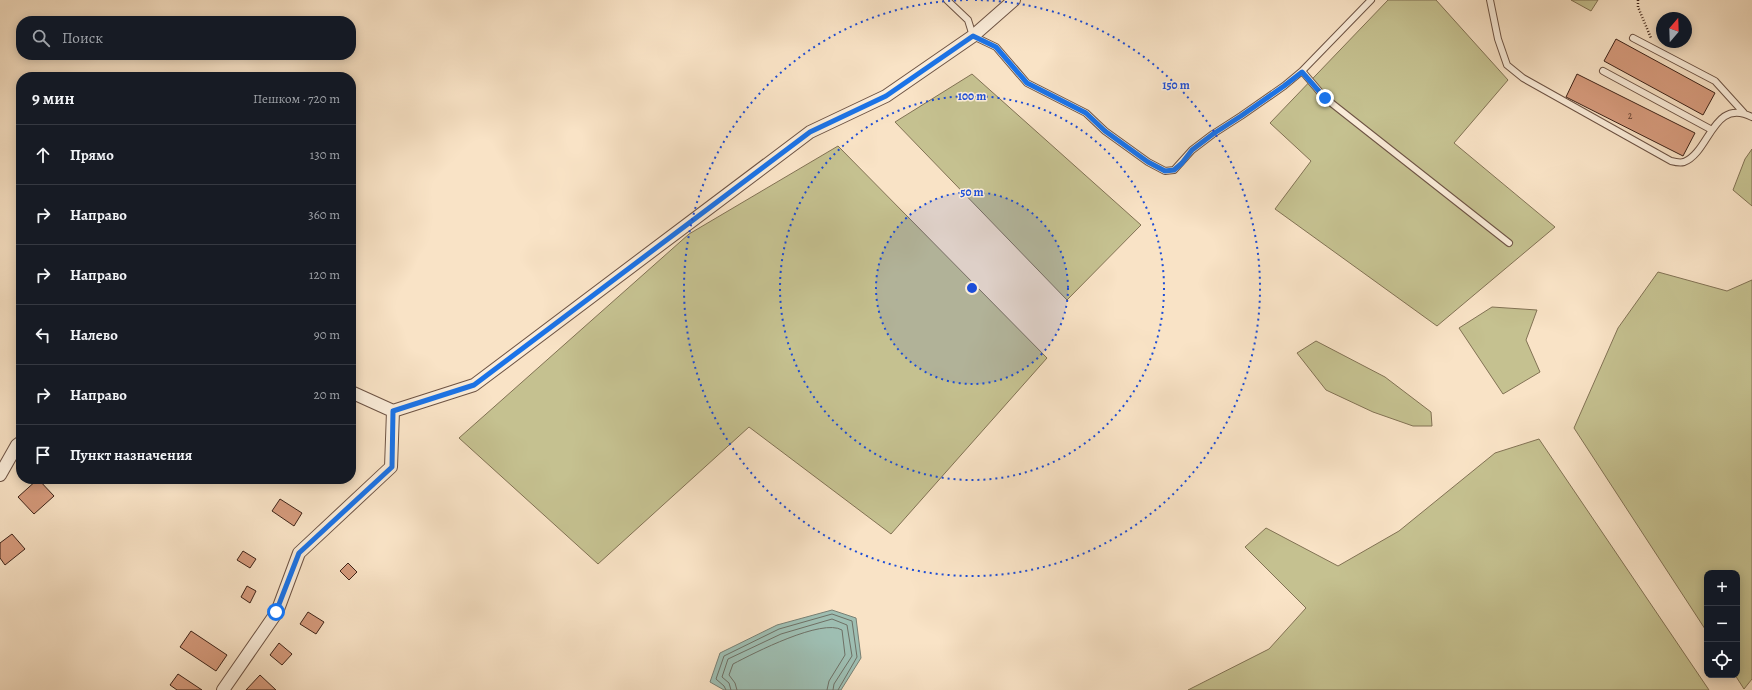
<!DOCTYPE html>
<html lang="ru">
<head>
<meta charset="utf-8">
<style>
  body { margin:0; font-family:Alegreya,serif; background:#242831; color:#f1f3f6 }
  .controls { position:absolute; right:12px; bottom:12px; display:grid; overflow:hidden; border-radius:8px; box-shadow:0 2px 10px #0003 }
  .controls button { width:36px; height:36px; display:grid; place-items:center; padding:0; border:0; border-bottom:1px solid #363941; background:#171b24; color:#f1f3f6; font:20px sans-serif }
  .compass { position:absolute; left:1656px; top:12px; width:36px; height:36px; border-radius:50%; background:#171b24; box-shadow:0 2px 10px #0003; rotate:19deg }
  .stop { position:absolute; width:12px; height:12px; margin:-9px; border:3px solid #1a73e8; border-radius:50%; background:#fff }
  .stop.end { background:#1a73e8; border-color:#fff; box-shadow:0 1px 4px #0008 }
  .list { margin:0; padding:0; list-style:none }
  h2 { display:flex; justify-content:space-between; align-items:center; height:52px; margin:0; padding:0 16px; font-size:17px }
  h2 small { font-size:13px; font-weight:400; color:#9ea1a6 }
  .list li { display:grid; grid-template-columns:26px 1fr auto; gap:12px; align-items:center; box-sizing:border-box; height:60px; padding:0 16px; border-top:1px solid #363941 }
  .list b { display:block; font-size:15px; white-space:nowrap }
  .list em { font-size:13px; font-style:normal; color:#9ea1a6 }
  .icon { flex:none; width:22px; height:22px; fill:none; stroke:currentColor; stroke-width:2; stroke-linecap:round; stroke-linejoin:round }
  .map { position:relative; flex:none; width:1752px; height:690px; overflow:hidden }
  .search { position:absolute; background:#171b24; box-shadow:0 2px 10px #0003; left:16px; top:16px; width:340px; height:44px; display:flex; align-items:center; gap:10px; box-sizing:border-box; padding:0 14px; border-radius:16px; color:#9ea1a6; font-size:15px }
  .panel { position:absolute; background:#171b24; box-shadow:0 2px 10px #0003; left:16px; top:72px; width:340px; height:412px; border-radius:16px }
  .map>svg:first-child { display:block }
  .green { fill:#c5c190; stroke:#827254 }
  .water { fill:#9ebeb2; stroke:#788074 }
  .lines { fill:none; stroke-linecap:round; stroke-linejoin:round }
  .shore { stroke:#6e7065; stroke-width:1 }
  .building { fill:#d69b7d; stroke:#3e2318 }
  .service-casing { stroke:#6d5344; stroke-width:8 }
  .minor-casing { stroke:#6d5344; stroke-width:14 }
  .path { stroke:#3e2318; stroke-width:2.5; stroke-dasharray:1 2; stroke-linecap:butt }
  .service { stroke:#fbedda; stroke-width:6 }
  .minor { stroke:#fbedda; stroke-width:12 }
  .route { stroke:#1a73e8; stroke-width:5 }
  .ring { fill:none; stroke:#1d4ed8; stroke-width:2; stroke-dasharray:2 4 }
  .labels { text-anchor:middle; stroke-width:3; stroke-linejoin:round; paint-order:stroke }
  .number-label { font-size:10px; fill:#644131 }
  .centre { fill:#1d4ed8; stroke:#fbedda; stroke-width:2 }
  .ring-label { font-size:12px; text-anchor:middle; font-weight:bold; fill:#1d4ed8; stroke:#fbedda; stroke-width:3; stroke-linejoin:round; paint-order:stroke }
</style>
</head>
<body>
<div class="map">
<svg width="1752" height="690" viewBox="0 0 1752 690">
  <rect width="100%" height="100%" fill="#f9e3c6"/>
  <filter id="stains"><feTurbulence type="fractalNoise" baseFrequency=".005" numOctaves="4"/><feColorMatrix values="0 0 0 0 .2 0 0 0 0 .09 0 0 0 0 .02 0 0 0 .5 -.17"/></filter>
  <radialGradient id="worn" r=".72"><stop offset=".6" stop-color="#630" stop-opacity="0"/><stop offset="1" stop-color="#630" stop-opacity=".3"/></radialGradient>
  <path class="green" d="M1388 0H1436L1508 80 1454 143 1555 227 1437 326 1275 209 1311 161 1270 123Z
    M1571 0H1598L1591 11Z
    M972 74 1141 225 1067 300 895 122Z
    M838 146 1047 358 891 534 749 427 598 564 459 438 689 234Z
    M1752 149V206L1733 190 1745 159Z
    M1658 272 1727 291 1752 280V679L1744 689 1735 675H1737V573H1707V632L1574 428 1618 328Z
    M1492 307 1537 310 1526 340 1540 372 1503 394 1459 328Z
    M1316 341 1385 377 1431 412 1432 426H1413L1373 412 1326 390 1297 353Z
    M1539 439 1709 690H1188L1269 649 1306 608 1245 547 1266 528 1338 566 1399 531 1495 453Z"/>
  <path class="water" d="M832 610 856 618 861 658 841 690H724L710 682 720 653 777 625Z"/>
  <g class="lines">
    <path class="shore" d="M726 690 724 686 716 679 724 656 779 629 832 614 852 621 857 657 838 690
      M731 690 729 683 722 677 728 659 781 634 832 619 847 625 852 656 834 684 833 690
      M737 690 735 683 729 675 733 664C754 653 822 618 842 630L845 655 829 681 827 690"/>
  </g>
  <path class="building" d="M1616 39 1715 93 1703 115 1604 61Z
    M1577 74 1695 133 1683 156 1566 97Z
    M38 479 54 496 34 514 18 497Z
    M280 499 302 513 294 526 272 511Z
    M12 534 25 549 5 565 0 558V543Z
    M243 551 256 559 250 568 237 560Z
    M348 563 357 572 349 580 340 571Z
    M247 586 256 591 250 603 241 597Z
    M308 612 324 622 316 634 300 624Z
    M191 631 227 655 216 671 180 647Z
    M279 643 292 654 282 665 270 655Z
    M178 674 202 690H177L170 685Z
    M260 675 276 690H246Z"/>
  <g class="lines">
    <defs>
      <path id="service" d="M947 0 968 20 973 36 996 47 1027 83 1086 113 1105 131 1148 162 1165 171 1174 170 1192 150 1213 134 1241 116 1284 86 1302 71 1371 0
        M1490 0 1498 39 1507 65 1523 78 1671 161C1675 162 1680 163 1684 162 1710 152 1713 97 1752 117
        M1633 38 1715 81 1744 113
        M1302 71 1325 98 1509 243
        M1603 71 1712 130"/>
      <path id="minor" d="M351 392 393 411
        M0 475 17 445 21 442
        M223 690 277 612 299 553 391 467 393 411 474 385 810 132 886 96 973 36 1014 0"/>
    </defs>
    <use href="#service" class="service-casing"/>
    <use href="#minor" class="minor-casing"/>
    <path class="path" d="M1638 0V7L1651 38"/>
    <use href="#service" class="service"/>
    <use href="#minor" class="minor"/>
  </g>
  <g class="lines">
    <path class="route" d="M276 612 299 553 392 467 393 411 474 385 810 132 886 96 973 36 996 47 1027 83 1086 113 1105 131 1148 162 1165 171 1174 170 1182 163 1192 150 1213 134 1241 116 1284 86 1302 72 1325 98"/>
  </g>
  <circle cx="972" cy="288" r="96" fill="#1d4ed8" fill-opacity=".12"/>
  <g class="ring">
    <circle cx="972" cy="288" r="96"/>
    <circle cx="972" cy="288" r="192"/>
    <path d="M975 0A288 288 0 1 1 969 0"/>
  </g>
  <g class="labels">
    <g class="number-label">
      <text x="1630" y="119">2</text>
    </g>
  </g>
  <circle cx="972" cy="288" r="6" class="centre"/>
  <g class="ring-label">
    <text x="1176" y="89">150 m</text>
    <text x="972" y="100">100 m</text>
    <text x="972" y="196">50 m</text>
  </g>
  <rect width="100%" height="100%" filter="url(#stains)"/>
  <rect width="100%" height="100%" fill="url(#worn)"/>
</svg>
<div class="controls">
<button>+</button>
<button>−</button>
<button><svg class="icon" aria-label="locate" viewBox="0 0 24 24"><circle cx="12" cy="12" r="6"/><path d="M12 2v4M12 18v4M2 12h4M18 12h4"/></svg></button>
</div>
<svg class="compass" viewBox="-18 -18 36 36"><path d="M0-13l5 13h-10z" fill="#e53935"/><path d="M0 13l5-13h-10z" fill="#9ea1a6"/></svg>
<div class="stop" style="left:276px;top:612px"></div>
<div class="stop end" style="left:1325px;top:98px"></div>
<div class="search"><svg class="icon" aria-label="search" viewBox="0 0 24 24"><circle cx="10" cy="10" r="6"/><path d="M15 15l6 6"/></svg>Поиск</div>
<section class="panel">
<h2>9 мин<small>Пешком · 720 m</small></h2>
<ul class="list">
<li><svg class="icon" aria-label="ahead" viewBox="0 0 24 24"><path d="M12 20V5M6 11l6-6 6 6"/></svg><div><b>Прямо</b></div><em>130 m</em></li>
<li><svg class="icon" aria-label="right" viewBox="0 0 24 24"><path d="M7 20v-9h11M14 6l5 5-5 5"/></svg><div><b>Направо</b></div><em>360 m</em></li>
<li><svg class="icon" aria-label="right" viewBox="0 0 24 24"><path d="M7 20v-9h11M14 6l5 5-5 5"/></svg><div><b>Направо</b></div><em>120 m</em></li>
<li><svg class="icon" aria-label="left" viewBox="0 0 24 24"><path d="M17 20v-9H6M10 6l-5 5 5 5"/></svg><div><b>Налево</b></div><em>90 m</em></li>
<li><svg class="icon" aria-label="right" viewBox="0 0 24 24"><path d="M7 20v-9h11M14 6l5 5-5 5"/></svg><div><b>Направо</b></div><em>20 m</em></li>
<li><svg class="icon" aria-label="arrive" viewBox="0 0 24 24"><path d="M6 21V4h12l-3 4 3 4H6"/></svg><div><b>Пункт назначения</b></div></li>
</ul>
</section>
</div>
</body>
</html>
